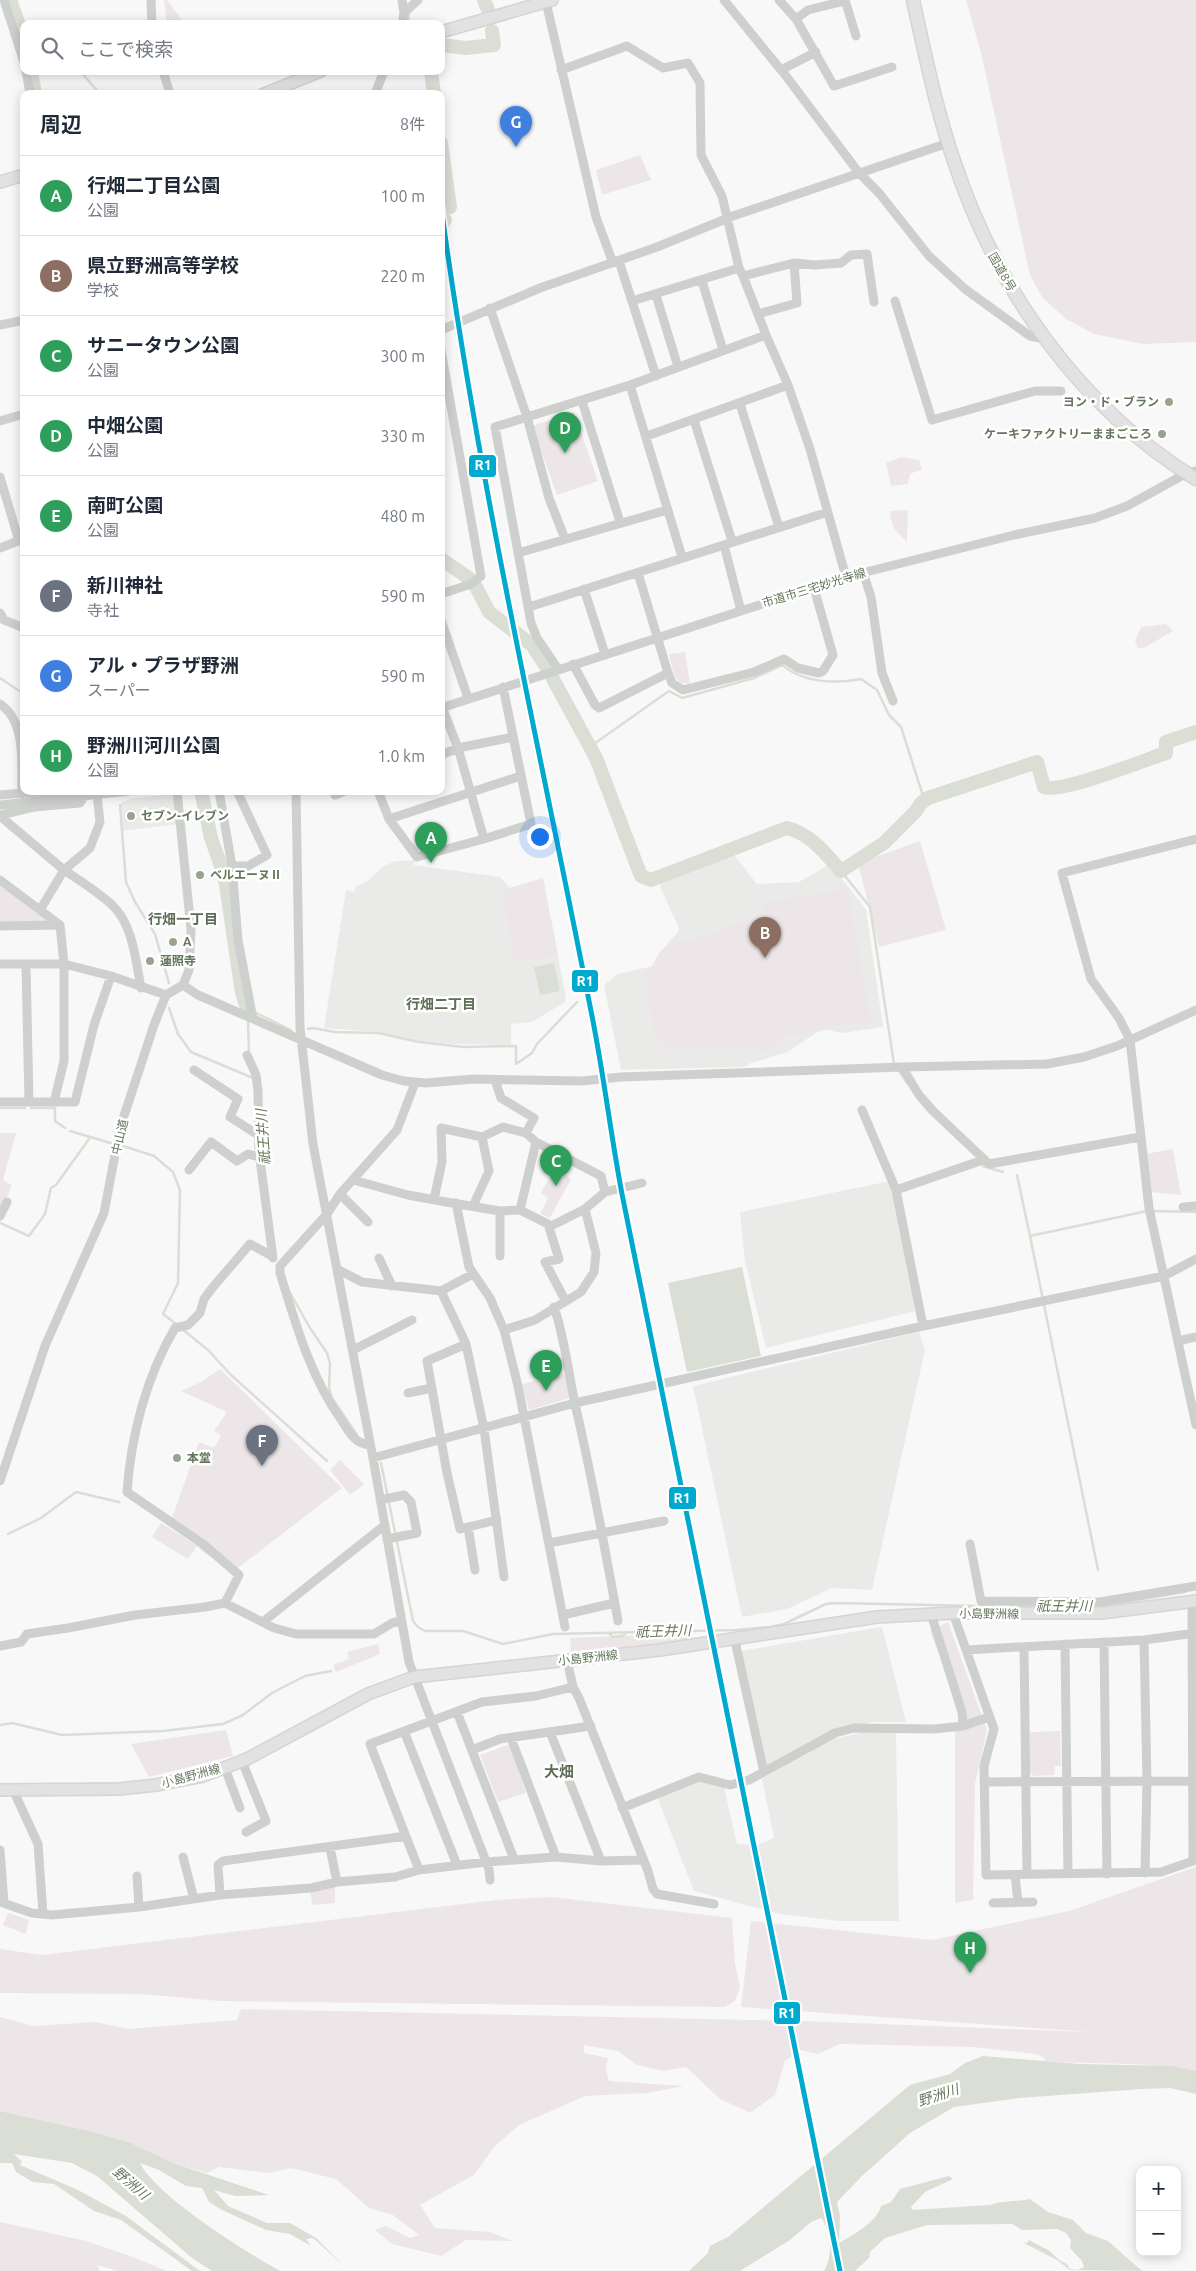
<!DOCTYPE html>
<html lang="ja">
<head>
<meta charset="utf-8">
<style>
  body { margin:0; font-family:Ubuntu,"Noto Sans JP",sans-serif; background:#f2f2f3; color:#1f2937 }
  .controls { position:absolute; right:15px; bottom:15px; display:grid; overflow:hidden; border-radius:10px; box-shadow:0 2px 12px #0003 }
  .controls button { width:45px; height:45px; display:grid; place-items:center; padding:0; border:0; border-bottom:1px solid #e0e1e3; background:#fff; color:#1f2937; font:25px sans-serif }
  .you { position:absolute; left:539px; top:836px; width:18px; height:18px; margin:-12px; border:4px solid #fff; border-radius:50%; background:#1a73e8; box-shadow:0 0 0 8px #1a73e833 }
  .badge { display:grid; place-items:center; width:32px; height:32px; border-radius:50%; background:#556060; color:#fff; font-size:16px; font-weight:700 }
  .pin { position:absolute; translate:-50% -41px; filter:drop-shadow(0 1px 2px #0008) }
  .pin::after { content:''; position:absolute; top:26px; width:18px; height:15px; background:inherit; clip-path:polygon(0 0,100% 0,50% 100%) }
  .list { margin:0; padding:0; list-style:none }
  h2 { display:flex; justify-content:space-between; align-items:center; height:65px; margin:0; padding:0 20px; font-size:21px }
  h2 small { font-size:16px; font-weight:400; color:#747a83 }
  .list li { display:grid; grid-template-columns:32px 1fr auto; gap:15px; align-items:center; box-sizing:border-box; height:80px; padding:0 20px; border-top:1px solid #e0e1e3 }
  .list b { display:block; font-size:19px; white-space:nowrap }
  .list p { margin:0; font-size:16px; white-space:nowrap; color:#747a83 }
  .list em { font-size:16px; font-style:normal; color:#747a83 }
  .icon { flex:none; width:28px; height:28px; fill:none; stroke:currentColor; stroke-width:2; stroke-linecap:round; stroke-linejoin:round }
  .map { position:relative; flex:none; width:1196px; height:2271px; overflow:hidden }
  .search { position:absolute; background:#fff; box-shadow:0 2px 12px #0003; left:20px; top:20px; width:425px; height:55px; display:flex; align-items:center; gap:12px; box-sizing:border-box; padding:0 18px; border-radius:10px; color:#747a83; font-size:19px }
  .panel { position:absolute; background:#fff; box-shadow:0 2px 12px #0003; left:20px; top:90px; width:425px; height:705px; border-radius:10px }
  .map>svg:first-child { display:block }
  .built { fill:#eaebe9 }
  .green { fill:#ece6e8 }
  .water { fill:#daded5 }
  .lines { fill:none; stroke-linecap:round; stroke-linejoin:round }
  .stream { stroke:#daded5; stroke-width:2.5 }
  .river { stroke:#daded5; stroke-width:14 }
  .major-casing { stroke:#d5d5d4; stroke-width:14 }
  .highway-casing { stroke:#d4d5d4; stroke-width:15 }
  .minor { stroke:#ced0ce; stroke-width:9 }
  .major { stroke:#e1e2e1; stroke-width:11 }
  .highway { stroke:#e1e2e1; stroke-width:12 }
  .rail-1-casing { stroke:#fff; stroke-width:9 }
  .rail-1 { stroke:#00a9ce; stroke-width:5 }
  .poi-dot { fill:#98a492; stroke:#fff; stroke-width:2 }
  .labels { text-anchor:middle; stroke-width:5; stroke-linejoin:round; paint-order:stroke }
  .street-label { font-size:12px; fill:#64775b; stroke:#fff }
  .poi-label { font-size:12px; font-weight:bold; fill:#64775b; stroke:#fff; text-anchor:start }
  .neighbourhood-label { font-size:14px; font-weight:bold; fill:#5e6e56; stroke:#fff }
  .water-label { font-size:14px; font-style:italic; fill:#687659; stroke:#fff }
  .quarter-label { font-size:15px; font-weight:bold; fill:#5e6e56; stroke:#fff }
  .line-badge { stroke:#fff; stroke-width:2 }
  .badge-label { font-size:14px; text-anchor:middle; font-weight:bold; fill:#fff }
</style>
</head>
<body>
<div class="map">
<svg width="1196" height="2271" viewBox="0 0 1196 2271">
  <rect width="100%" height="100%" fill="#f9f8f9"/>
  <path class="built" d="M171 794 175 799 178 824 123 831 121 803 130 799Z
    M732 852 757 884 799 882 830 864 866 909 883 1027 843 1033 828 1030 817 1032 788 1052 751 1063 744 1067 621 1070 604 985 618 974 653 966 661 951 678 932 679 928 660 887 662 881Z
    M414 860V865L500 877 510 888 543 878 566 998 565 1002 532 1022 511 1024V1045L455 1044 420 1041 377 1032 324 1028 346 890 354 892 356 886 366 882 384 866 395 861Z
    M890 1181 916 1311 766 1348 745 1261 740 1212Z
    M919 1332 925 1350 872 1590 832 1588 787 1609 742 1617 693 1386Z
    M882 1627 906 1722H873L846 1728 770 1766 767 1764 740 1651Z
    M871 1731H896L899 1921H839L780 1914 694 1891 657 1797 702 1781 724 1787 737 1844 757 1845 774 1838 762 1779 812 1748 837 1738Z"/>
  <path class="green" d="M164 0H167L185 24H167Z
    M966 0H1196V342L1143 344 1094 334 1066 319 1042 297 1030 275 981 53Z
    M640 155 651 180 602 195 596 170Z
    M574 412 598 481 557 495 532 426Z
    M901 457 919 460 922 469 910 474 908 484 891 486 886 463Z
    M908 510 907 541C896 534 890 524 890 511Z
    M1166 624 1173 631 1144 648H1138L1135 641 1141 627Z
    M685 652 690 684 680 683 674 675 669 654Z
    M920 841 946 930 879 947 858 863Z
    M543 878 558 955 515 963 501 891Z
    M0 884 53 924H0Z
    M848 889 871 1022 821 1028 782 1038V1044L768 1050 668 1049C647 1032 650 1000 646 975L647 970C656 964 654 958 661 951 667 945 682 940 690 941L748 920 758 925 768 946 762 902Z
    M0 1133H16L3 1180 12 1185 0 1214Z
    M1173 1149 1181 1195 1151 1192 1145 1154Z
    M559 1160 563 1163 560 1170 571 1179 550 1218 540 1214 548 1198 541 1193Z
    M220 1369 342 1488 234 1571 203 1552 197 1546 188 1559 152 1537 161 1523 196 1545 172 1518 199 1442 214 1448 221 1436 214 1431 227 1412 181 1391 201 1382Z
    M565 1374 570 1398 529 1410 522 1384Z
    M340 1460 364 1484 350 1495 330 1470Z
    M948 1622 987 1730 975 1784 973 1900 955 1903V1731L968 1727 930 1631Z
    M693 1633 691 1643 571 1653 570 1638Z
    M378 1644 380 1654 336 1672 333 1665 349 1659 347 1652Z
    M226 1730 233 1756 149 1777 131 1744Z
    M1060 1731 1061 1766H1055L1054 1775 1033 1776 1030 1772V1732Z
    M510 1744 526 1793 498 1802 480 1755Z
    M1196 1867V2071C1146 2061 1094 2065 1044 2061L1045 2058 1036 2054 973 2047 840 2044 818 2054 800 2050 785 2061 775 2095 750 2113 720 2099 686 2067 663 2071 637 2065 618 2051 584 2045V2053L608 2058 606 2069 609 2081 684 2086 648 2093 585 2096 519 2125 494 2147 474 2175 420 2205 435 2228 490 2232 513 2241 466 2240 441 2256 392 2244 375 2230 386 2226 410 2238 419 2235 393 2215 369 2208 336 2179 291 2168 269 2173 219 2167 207 2173 173 2163 131 2143 94 2132 0 2111V2017L33 2026 95 2022 129 2029 237 2020 241 2009 800 2021 1091 2032 741 2007 751 1921 932 1940 1069 1911Z
    M335 1886V1903L312 1905 310 1888Z
    M552 1897 732 1918 735 1963 740 1988 735 2001 725 2007 220 2001 141 1994 0 1993V1949L42 1955 496 1900Z
    M8 1913 29 1920 26 1934 3 1925Z
    M0 2222 86 2241 136 2258 167 2271H118L97 2265 100 2271H0Z"/>
  <path class="water" d="M554 963 560 991 540 995 534 967Z
    M742 1267 761 1356 687 1372 668 1283Z
    M983 2056 1080 2064 1172 2066 1196 2071V2094L1170 2088 1142 2089 1019 2098 954 2107 910 2133 862 2176 837 2202 840 2216 839 2243C853 2235 877 2222 881 2206L891 2202 900 2189 949 2176 953 2179 925 2192 911 2207 913 2210 990 2205C1003 2200 1016 2202 1030 2199L1048 2212 1073 2220 1086 2233 1108 2241 1142 2271 1070 2270 1057 2260 1022 2242 1027 2243 1029 2240 1050 2251 1059 2260 1067 2264 1070 2269 1078 2270 1084 2267 1082 2261 1070 2248 1071 2240 1066 2233 1057 2229 1022 2230 1012 2224 927 2225 885 2238 870 2252 869 2258 855 2271H824C833 2257 832 2231 821 2218L811 2222 790 2240 740 2271H689L708 2253 710 2246 728 2237 910 2085 950 2074 965 2063Z
    M0 2111 94 2132 131 2143 173 2163 269 2195 235 2196 214 2190 228 2206 267 2223H290L316 2238 344 2266 313 2238 306 2239 316 2253 311 2246 290 2234 266 2230 222 2210 209 2202 202 2188 186 2186 159 2170 140 2163C155 2195 248 2254 281 2271H212L192 2258 97 2176 72 2163 14 2154 22 2162 20 2165 78 2190 126 2216 200 2271H192L121 2220 94 2211 54 2184 33 2182 16 2172 12 2163H0Z"/>
  <g class="lines">
    <path class="stream" d="M408 13 409 24
      M80 71 100 94
      M0 678 24 694
      M591 746 669 691 682 698 754 678 782 665C804 683 835 684 861 679L877 690 889 715 901 727 924 799
      M120 805 126 882 135 902 155 934 169 983
      M841 871 870 907 894 1064
      M169 1008 178 1034 191 1052 253 1078
      M254 1012 291 1030
      M248 1022 249 1053
      M308 1029 313 1028 335 1032 378 1033 419 1042 464 1047 516 1046V1064L532 1053 537 1044 577 1002
      M899 1071 908 1084
      M0 1108H25
      M31 1108H55V1121L65 1128
      M70 1131 114 1144
      M120 1145 154 1156 173 1172 180 1190 178 1283 163 1314 176 1324
      M983 1166 1003 1172
      M1017 1175 1030 1236 1147 1211
      M1153 1211 1196 1212
      M0 1223 29 1236 45 1214 51 1188 56 1185 89 1139
      M1030 1236 1098 1570
      M289 1291 310 1328 327 1353 330 1363 329 1388 332 1398 357 1435
      M182 1329 208 1350 231 1375 327 1461
      M381 1463 413 1621 418 1627 425 1631H463L503 1644 553 1634 736 1630 770 1627 784 1624 826 1604 833 1603 1026 1607
      M8 1534 41 1518 76 1492 119 1502
      M1114 1604 1185 1592
      M1061 1607 1096 1606
      M610 1634 613 1637 622 1636 625 1634
      M0 1725 12 1723 62 1735 163 1731 223 1724 243 1715 272 1693 305 1676 331 1671"/>
    <path class="river" d="M10 0 24 39
      M484 0 488 10
      M441 45 466 48 494 45 492 31
      M31 71 35 94
      M431 71 434 94
      M441 143 450 207
      M441 225 445 220
      M441 559 473 581 489 612 532 645 545 665
      M553 679 596 758 641 876 651 880 787 828C811 834 825 853 841 871L884 843 916 811 921 803 928 798 1037 762 1044 787C1060 794 1145 760 1166 753V742L1196 732
      M201 791 211 838 220 863 226 885 242 993 248 1011"/>
    <defs>
      <path id="major" d="M441 32 552 0
        M264 94 321 71
        M0 182 24 175
        M0 1790 119 1789 156 1785 203 1776 247 1759 368 1694 414 1677 660 1650 877 1617 953 1613H1102L1196 1601"/>
      <path id="highway" d="M913 0C925 54 936 109 954 161 996 289 1080 408 1196 479"/>
    </defs>
    <use href="#major" class="major-casing"/>
    <use href="#highway" class="highway-casing"/>
    <path class="minor" d="M4 0 24 62
      M151 0 152 24
      M402 0 404 13
      M724 0 786 76 859 173 879 193 929 256 965 289 1012 323 1030 336 1045 339
      M779 0 796 19 834 86 892 67
      M845 0 856 36
      M546 2 596 217 613 263
      M796 19 808 10 845 1
      M402 24 404 13 418 0
      M561 70 627 46 663 68 688 63 700 83 701 155 722 196 739 268 743 276 766 335 788 385 810 449 846 577
      M781 70 816 52
      M26 71 30 94
      M163 71 170 94
      M375 94 384 71
      M619 261 656 376
      M743 276 794 263 815 265 841 263 851 255 867 254 874 302
      M702 281 723 350
      M656 295 678 367
      M632 301 739 268
      M895 301 932 420 1035 391H1061
      M490 308 527 417 549 498 565 539
      M758 314 797 303 794 263
      M0 325 24 320
      M441 330 540 288 657 247 733 216 948 143
      M441 350 481 576 471 584 441 594
      M630 385 682 557
      M582 401 620 522
      M740 404 779 527
      M694 420 732 541
      M0 421 24 414
      M647 436 788 385
      M0 477 19 541
      M724 545 741 611
      M0 548 23 539
      M518 553 667 510
      M863 572 871 597 882 673 893 701
      M638 573 668 673 672 683 683 690 754 672 784 659 798 668 819 673 823 671 833 655 814 588
      M584 589 605 654
      M529 607 828 512
      M0 613 4 620 24 628
      M441 620 468 698
      M573 664 595 705 599 708 668 673
      M558 669 537 638 531 623 495 427 630 385 766 335
      M0 704C27 722 21 765 22 794
      M442 707 458 748 484 839
      M441 708 846 577 1014 535 1095 518 1127 506 1187 473 1196 471
      M441 755 458 748 513 737
      M219 791 232 866 238 940 253 1019
      M296 791 300 1028 313 1144 373 1458 409 1662 489 1869 490 1880
      M378 791 389 819 417 857 484 839 531 824 503 687
      M0 795 46 791
      M335 795 345 791
      M0 805 129 791
      M0 815 34 807 80 803 85 795
      M0 816 64 870 90 848 100 822 97 795 92 791
      M389 819 521 776
      M1196 839 1062 873 1091 979 1119 1018 1130 1040 1149 1208 1196 1425
      M232 866H248L267 855 237 791
      M0 880 60 925 64 964V1061L54 1102
      M40 910 64 870C80 881 98 892 112 905 133 924 136 962 141 988
      M0 926 60 925
      M0 964H64L111 976 166 995
      M26 964 29 1102
      M183 985 198 995 382 1075 404 1081 426 1083 474 1079 582 1081 621 1077 902 1067 1047 1064 1084 1057 1117 1046 1196 1010
      M247 1055 256 1075 258 1091 259 1152 273 1258
      M902 1067 919 1095 933 1111 989 1164 1140 1137
      M194 1070 238 1099 230 1117 258 1135
      M495 1080 501 1098 534 1118 526 1133
      M0 1102H75L94 1025 111 976
      M862 1110 896 1190
      M189 1170 211 1142 237 1161 248 1154 259 1157
      M353 1180 408 1195 446 1202 500 1211 520 1210 548 1224 559 1259 545 1262 565 1300
      M340 1194 368 1222
      M434 1199 442 1162 441 1128 482 1137 503 1127 526 1133 536 1142 601 1176 605 1192 642 1183
      M456 1203 469 1267 490 1298 504 1330 518 1386 565 1627
      M473 1206 489 1171 482 1137
      M1183 1207 1196 1206
      M520 1210 536 1142
      M500 1211V1256
      M0 1216 7 1202
      M549 1227 585 1209
      M379 1258 392 1286
      M337 1269 362 1282 441 1291 473 1274
      M441 1291 466 1344 484 1429 504 1577
      M554 1307C565 1339 568 1371 575 1404 592 1476 605 1548 618 1621
      M923 1326 896 1190 983 1160
      M504 1330 535 1320 581 1292 594 1272 596 1253 585 1209 605 1192
      M1178 1341 1196 1337
      M466 1344 427 1361 447 1473 460 1529 497 1520
      M357 1348 412 1320
      M408 1393 432 1388
      M370 1445C355 1444 349 1432 342 1421 310 1376 296 1325 280 1273V1266L327 1214 340 1194 397 1130 415 1083
      M373 1458 575 1403 923 1326 1164 1276 1196 1259
      M0 1481 45 1346 104 1213 120 1128 154 1025 166 995 183 985 189 970 191 929 177 791
      M380 1500 404 1495 411 1502 417 1533 387 1539
      M468 1527 475 1570
      M549 1543 664 1521
      M970 1544 981 1601 1100 1602 1196 1586
      M1192 1602 1193 1861
      M225 1603 239 1575 203 1544 127 1492C131 1436 146 1377 175 1328L188 1325 200 1313 204 1299 213 1287 250 1244 272 1256
      M953 1613 994 1729 984 1766 986 1875 1161 1872 1196 1860
      M931 1614 962 1712 963 1726
      M563 1615 614 1603
      M264 1621 385 1525
      M1144 1640 1147 1781 1145 1873
      M735 1641 764 1772
      M1104 1642 1107 1874
      M1065 1644 1068 1874
      M0 1646 21 1642 27 1634 68 1628 135 1615 205 1607 225 1603 274 1628 296 1634H374L392 1623 401 1621
      M1024 1647 1027 1874
      M966 1650 1144 1640 1196 1633
      M567 1660 573 1687 579 1698 648 1871 653 1889 657 1894 714 1904
      M457 1712 514 1859
      M404 1731 457 1865
      M550 1732 601 1861
      M511 1738 556 1857
      M472 1750 500 1739 591 1726
      M242 1761 266 1821 246 1832
      M225 1768 240 1808
      M984 1782 1193 1781
      M15 1789V1794L38 1844 43 1914
      M622 1808 699 1777 730 1785 749 1780 835 1733 854 1728 934 1729 963 1726 989 1717
      M330 1848 337 1882
      M0 1850 4 1903
      M183 1857 194 1899
      M419 1870 370 1744 482 1702 536 1696 573 1687
      M1015 1875 1018 1902
      M137 1876 139 1907
      M220 1895 218 1865 223 1861 406 1836
      M0 1902 32 1913 52 1915 139 1907 220 1895 311 1888 337 1882 395 1877 419 1870 486 1862 556 1857 601 1861 642 1860
      M993 1903 1033 1902"/>
    <use href="#major" class="major"/>
    <use href="#highway" class="highway"/>
    <defs>
      <path id="rail-1" d="M441 206C477 475 538 740 590 1006 603 1068 610 1131 622 1194 692 1553 766 1912 840 2271"/>
    </defs>
    <use href="#rail-1" class="rail-1-casing"/>
    <use href="#rail-1" class="rail-1"/>
  </g>
  <g class="poi-dot">
    <circle cx="1169" cy="402" r="5"/>
    <circle cx="1162" cy="434" r="5"/>
    <circle cx="131" cy="816" r="5"/>
    <circle cx="200" cy="875" r="5"/>
    <circle cx="173" cy="942" r="5"/>
    <circle cx="150" cy="961" r="5"/>
    <circle cx="177" cy="1458" r="5"/>
  </g>
  <g class="labels">
    <g class="street-label">
      <text transform="translate(1002 272) rotate(60)" y="4">国道8号</text>
      <text transform="translate(814 588) rotate(-17)" y="4">市道市三宅妙光寺線</text>
      <text transform="translate(120 1137) rotate(-77)" y="4">中山道</text>
      <text transform="translate(989 1614) rotate(1)" y="4">小島野洲線</text>
      <text transform="translate(588 1658) rotate(-6)" y="4">小島野洲線</text>
      <text transform="translate(191 1776) rotate(-15)" y="4">小島野洲線</text>
    </g>
    <g class="poi-label">
      <text x="1159" y="406" text-anchor="end">ヨン・ド・ブラン</text>
      <text x="1152" y="438" text-anchor="end">ケーキファクトリーままごころ</text>
      <text x="141" y="820">セブン-イレブン</text>
      <text x="210" y="879">ベルエーヌⅡ</text>
      <text x="183" y="946">A</text>
      <text x="160" y="965">蓮照寺</text>
      <text x="187" y="1462">本堂</text>
    </g>
    <g class="neighbourhood-label">
      <text x="183" y="924">行畑一丁目</text>
      <text x="441" y="1009">行畑二丁目</text>
    </g>
    <g class="water-label">
      <text transform="translate(263 1137) rotate(-94)" y="5">祇王井川</text>
      <text x="1064" y="1611">祇王井川</text>
      <text transform="translate(663 1631) rotate(-2)" y="5">祇王井川</text>
      <text transform="translate(938 2095) rotate(-18)" y="5">野洲川</text>
      <text transform="translate(131 2183) rotate(41)" y="5">野洲川</text>
    </g>
    <g class="quarter-label">
      <text x="559" y="1777">大畑</text>
    </g>
  </g>
  <g class="line-badge">
    <rect x="468" y="454" width="29" height="24" rx="5" fill="#00a9ce"/>
    <rect x="571" y="969" width="28" height="24" rx="5" fill="#00a9ce"/>
    <rect x="668" y="1486" width="29" height="24" rx="5" fill="#00a9ce"/>
    <rect x="773" y="2001" width="28" height="24" rx="5" fill="#00a9ce"/>
  </g>
  <g class="badge-label">
    <text x="483" y="470">R1</text>
    <text x="585" y="986">R1</text>
    <text x="682" y="1503">R1</text>
    <text x="787" y="2018">R1</text>
  </g>
</svg>
<div class="controls">
<button>+</button>
<button>−</button>
</div>
<div class="you"></div>
<div class="pin badge" style="left:431px;top:863px;background:#2e9e5b">A</div>
<div class="pin badge" style="left:765px;top:958px;background:#8d6e63">B</div>
<div class="pin badge" style="left:556px;top:1186px;background:#2e9e5b">C</div>
<div class="pin badge" style="left:565px;top:453px;background:#2e9e5b">D</div>
<div class="pin badge" style="left:546px;top:1391px;background:#2e9e5b">E</div>
<div class="pin badge" style="left:262px;top:1466px;background:#6b7280">F</div>
<div class="pin badge" style="left:516px;top:147px;background:#3f7fe0">G</div>
<div class="pin badge" style="left:970px;top:1973px;background:#2e9e5b">H</div>
<div class="search"><svg class="icon" aria-label="search" viewBox="0 0 24 24"><circle cx="10" cy="10" r="6"/><path d="M15 15l6 6"/></svg>ここで検索</div>
<section class="panel">
<h2>周辺<small>8件</small></h2>
<ul class="list">
<li><span class="badge" style="background:#2e9e5b">A</span><div><b>行畑二丁目公園</b><p>公園</p></div><em>100 m</em></li>
<li><span class="badge" style="background:#8d6e63">B</span><div><b>県立野洲高等学校</b><p>学校</p></div><em>220 m</em></li>
<li><span class="badge" style="background:#2e9e5b">C</span><div><b>サニータウン公園</b><p>公園</p></div><em>300 m</em></li>
<li><span class="badge" style="background:#2e9e5b">D</span><div><b>中畑公園</b><p>公園</p></div><em>330 m</em></li>
<li><span class="badge" style="background:#2e9e5b">E</span><div><b>南町公園</b><p>公園</p></div><em>480 m</em></li>
<li><span class="badge" style="background:#6b7280">F</span><div><b>新川神社</b><p>寺社</p></div><em>590 m</em></li>
<li><span class="badge" style="background:#3f7fe0">G</span><div><b>アル・プラザ野洲</b><p>スーパー</p></div><em>590 m</em></li>
<li><span class="badge" style="background:#2e9e5b">H</span><div><b>野洲川河川公園</b><p>公園</p></div><em>1.0 km</em></li>
</ul>
</section>
</div>
</body>
</html>
